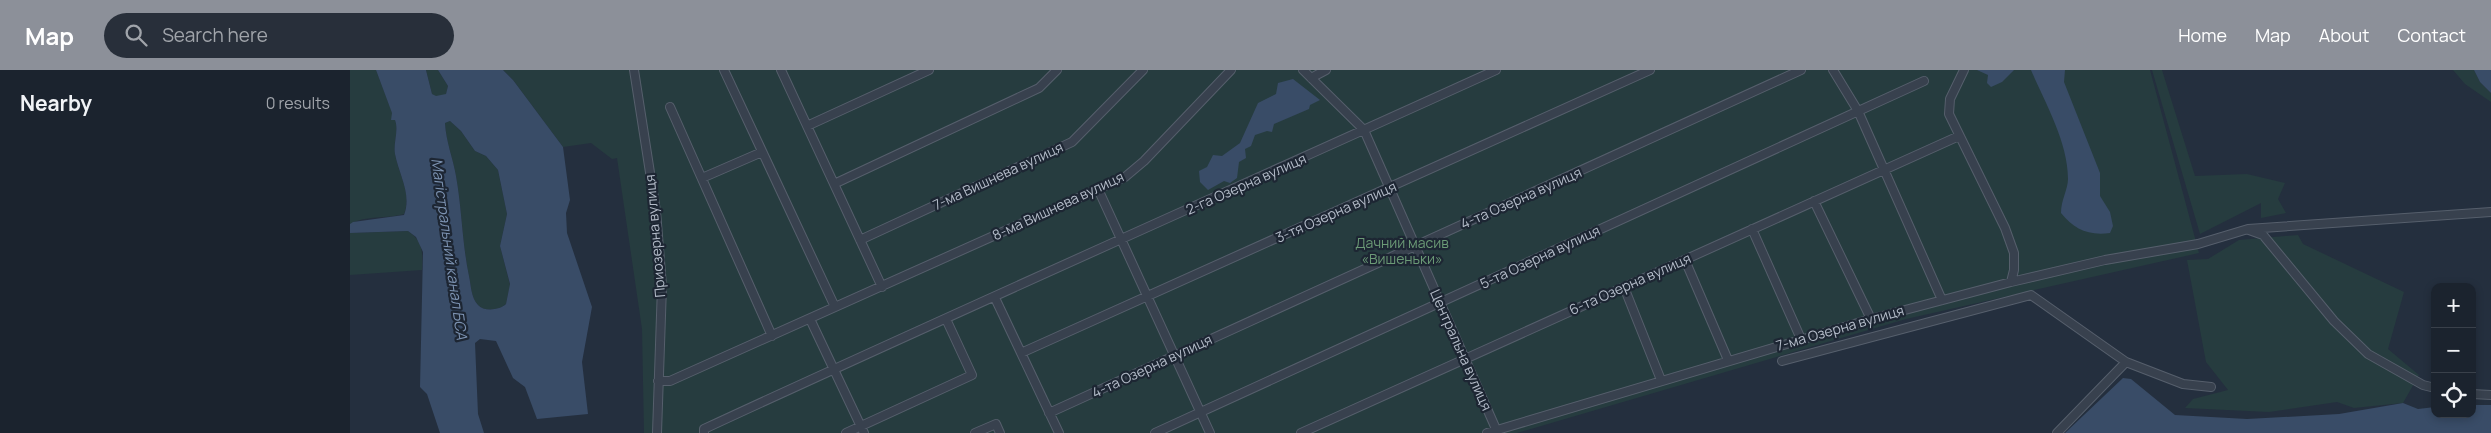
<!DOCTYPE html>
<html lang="en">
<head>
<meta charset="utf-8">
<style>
  body { margin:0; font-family:Manrope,sans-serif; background:#282f3a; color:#f1f3f6 }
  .controls { position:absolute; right:15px; bottom:15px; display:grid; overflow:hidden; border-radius:10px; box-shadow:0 2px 8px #0003 }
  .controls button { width:45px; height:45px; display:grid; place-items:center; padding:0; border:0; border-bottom:1px solid #39404a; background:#1b232e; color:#f1f3f6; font:25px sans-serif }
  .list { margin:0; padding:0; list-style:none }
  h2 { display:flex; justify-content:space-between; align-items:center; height:65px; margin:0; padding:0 20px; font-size:21px }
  h2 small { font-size:16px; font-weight:400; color:#a0a4aa }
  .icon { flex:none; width:28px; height:28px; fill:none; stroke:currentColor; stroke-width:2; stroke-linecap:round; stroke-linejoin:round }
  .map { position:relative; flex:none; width:2141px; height:363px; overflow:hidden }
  header { display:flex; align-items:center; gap:30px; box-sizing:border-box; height:70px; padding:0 25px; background:#8c9099; color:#fff }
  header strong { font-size:24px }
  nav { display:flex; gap:28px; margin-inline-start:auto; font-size:18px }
  .search { width:350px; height:45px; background:#282f3a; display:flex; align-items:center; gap:12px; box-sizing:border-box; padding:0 18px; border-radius:28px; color:#a0a4aa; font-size:19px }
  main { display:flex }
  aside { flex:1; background:#1b232e }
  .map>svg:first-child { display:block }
  .green { fill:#263c3f }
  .water { fill:#394c67; fill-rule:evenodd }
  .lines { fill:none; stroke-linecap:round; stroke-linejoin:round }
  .minor-casing { stroke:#565f6c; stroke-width:10 }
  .minor { stroke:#38414e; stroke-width:8 }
  .labels { text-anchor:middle; stroke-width:4.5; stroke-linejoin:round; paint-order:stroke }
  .street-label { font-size:14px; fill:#b4bcc9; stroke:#1d2633 }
  .park-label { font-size:14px; fill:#6b9a76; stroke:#1d2633 }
  .water-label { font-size:15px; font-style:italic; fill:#7c92b1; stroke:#1d2633 }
</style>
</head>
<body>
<header>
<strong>Map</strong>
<div class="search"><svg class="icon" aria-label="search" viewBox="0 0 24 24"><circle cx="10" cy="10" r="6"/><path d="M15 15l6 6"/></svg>Search here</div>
<nav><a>Home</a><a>Map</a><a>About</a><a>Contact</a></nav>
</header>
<main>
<aside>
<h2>Nearby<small>0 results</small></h2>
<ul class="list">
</ul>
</aside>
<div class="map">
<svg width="2141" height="363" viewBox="0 0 2141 363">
  <rect width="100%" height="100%" fill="#242f3e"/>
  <path class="green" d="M0 0H26L45 50C49 61 43 73 45 84 49 106 62 123 54 144 37 149 16 145 0 154Z
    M76 0H88L98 16 96 25 86 27 82 24Z
    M153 0H1800L1849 183 1556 249 1167 363H294L292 259 267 88 262 89 241 73 213 77 163 10Z
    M1802 0H1812L1845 106 1897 104 1935 113 1928 129 1936 143 1911 148V133L1850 164Z
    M2103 0H2124L2130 12 2141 23V32L2115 14Z
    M100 51 111 61 125 81 136 86 148 100 157 144 150 176 160 215 156 234C150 240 134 242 128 235 121 228 121 215 119 206 112 173 112 139 106 106 103 88 96 72 95 53Z
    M58 161C73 171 73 183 72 200L0 205V163Z
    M1948 165 1953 174 2054 222 2038 279 2069 305 2053 333 2004 338 1987 332 1919 342 1835 338 1843 329 1878 320 1856 292 1837 190 1858 189 1889 170Z"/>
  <path class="water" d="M26 0H76L82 24 86 26 96 24 98 16 88 0H153L163 10 213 77 220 130 216 143 217 163 242 237 232 292 238 344 187 349 175 317 163 308 146 271 130 269 125 273 128 344 134 363H90L77 324 70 317 73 182 66 167 58 161 0 163V154L3 152 54 145C62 124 49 105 45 84 43 73 49 61 45 50H41L42 43ZM100 51 111 61 125 81 136 86 148 100 157 144 150 176 160 214 156 234C150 240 134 242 128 235 121 228 121 215 119 206 112 173 112 139 106 106 103 88 96 72 95 53Z
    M1627 0H1664L1652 12 1641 17 1637 13 1638 5Z
    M1681 0H1715L1714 12 1750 103V126L1760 142 1763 156 1760 163C1738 166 1724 159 1711 143 1711 130 1718 119 1718 109 1718 72 1695 33 1681 0Z
    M2124 0H2141V23L2130 12Z
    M943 9 970 30 960 35 959 39 924 54 922 62 917 61 905 65 901 76 895 79 896 88 889 92 887 108 880 113 874 111 858 120 850 112 849 101 857 97 863 85 872 86 890 73 908 33 926 24 928 13Z
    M1773 308 1781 309 1825 345 1897 349 1989 344 2053 333 2068 339 2085 337V344H2122V335H2141V363H1715Z"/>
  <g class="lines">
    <defs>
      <path id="minor" d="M284 0 306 141 312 216 307 363
        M374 0 485 237
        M431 0 532 217
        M953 0 1014 60 1146 359
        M1483 0 1508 41 1592 230
        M1614 0 1600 29 1599 44 1655 158 1664 183V200L1661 212
        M961 8 976 0
        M320 37 422 266
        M457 56 579 0
        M352 108 412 82
        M484 114 689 18 707 0
        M748 119 860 363
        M1464 131 1521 249
        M1402 159 1451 269
        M1899 160 1913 165 1984 251 2018 284 2073 315 2085 318
        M510 170 722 72 793 0
        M1335 190 1378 290
        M1274 217 1311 310
        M645 228 709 363
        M460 249 514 363
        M671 283 1300 0
        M1432 291 1681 225 1776 292 1833 314 1861 317
        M308 311H320L775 107 794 91 881 0
        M2122 324 2141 325
        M699 343 1451 0
        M354 363V359C617 237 882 120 1146 0
        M496 363 622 305 596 249
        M625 363 646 354 650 363
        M805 363 1574 11
        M951 363 1609 66
        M1137 363 1521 249 1661 212 1755 190 1848 174 1898 159 2141 142
        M1707 363 1776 292"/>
    </defs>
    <use href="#minor" class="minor-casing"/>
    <use href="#minor" class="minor"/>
  </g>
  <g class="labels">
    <g class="street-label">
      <text transform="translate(648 106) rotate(-25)" y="5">7-ма Вишнева вулиця</text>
      <text transform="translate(896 114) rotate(-24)" y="5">2-га Озерна вулиця</text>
      <text transform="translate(1171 128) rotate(-24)" y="5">4-та Озерна вулиця</text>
      <text transform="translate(708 136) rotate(-25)" y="5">8-ма Вишнева вулиця</text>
      <text transform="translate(986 142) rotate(-24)" y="5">3-тя Озерна вулиця</text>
      <text transform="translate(305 166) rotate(-95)" y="5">Приозерна вулиця</text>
      <text transform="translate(1190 187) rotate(-25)" y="5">5-та Озерна вулиця</text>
      <text transform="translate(1280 214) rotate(-24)" y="5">6-та Озерна вулиця</text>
      <text transform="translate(1490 258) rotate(-16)" y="5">7-ма Озерна вулиця</text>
      <text transform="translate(1111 280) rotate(66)" y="5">Центральна вулиця</text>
      <text transform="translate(802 296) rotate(-25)" y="5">4-та Озерна вулиця</text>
    </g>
    <g class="park-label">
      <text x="1052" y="178">Дачний масив<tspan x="1052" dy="16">«Вишеньки»</tspan></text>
    </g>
    <g class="water-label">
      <text transform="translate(99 179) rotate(82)" y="5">Магістральний канал БСА</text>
    </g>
  </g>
</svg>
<div class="controls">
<button>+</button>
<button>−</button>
<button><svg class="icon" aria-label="locate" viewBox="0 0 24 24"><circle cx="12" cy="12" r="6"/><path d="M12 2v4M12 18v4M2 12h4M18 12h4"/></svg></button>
</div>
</div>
</main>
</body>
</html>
